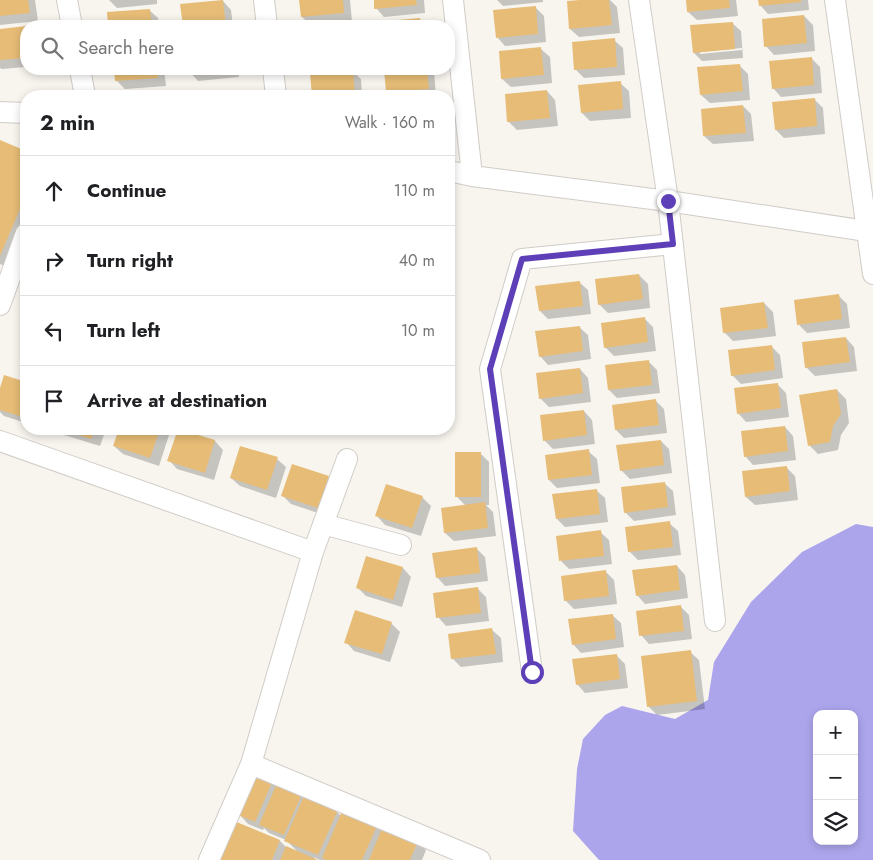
<!DOCTYPE html>
<html lang="en">
<head>
<meta charset="utf-8">
<style>
  body { margin:0; font-family:Jost,sans-serif; background:#f2f2f2; color:#202124 }
  .controls { position:absolute; right:15px; bottom:15px; display:grid; overflow:hidden; border-radius:10px; box-shadow:0 2px 8px #0003 }
  .controls button { width:45px; height:45px; display:grid; place-items:center; padding:0; border:0; border-bottom:1px solid #e0e0e0; background:#fff; color:#202124; font:25px sans-serif }
  .stop { position:absolute; width:15px; height:15px; margin:-11px; border:4px solid #5d40b8; border-radius:50%; background:#fff }
  .stop.end { background:#5d40b8; border-color:#fff; box-shadow:0 1px 5px #0008 }
  .list { margin:0; padding:0; list-style:none }
  h2 { display:flex; justify-content:space-between; align-items:center; height:65px; margin:0; padding:0 20px; font-size:21px }
  h2 small { font-size:16px; font-weight:400; color:#757577 }
  .list li { display:grid; grid-template-columns:32px 1fr auto; gap:15px; align-items:center; box-sizing:border-box; height:70px; padding:0 20px; border-top:1px solid #e0e0e0 }
  .list b { display:block; font-size:19px; white-space:nowrap }
  .list em { font-size:16px; font-style:normal; color:#757577 }
  .icon { flex:none; width:28px; height:28px; fill:none; stroke:currentColor; stroke-width:2; stroke-linecap:round; stroke-linejoin:round }
  .map { position:relative; flex:none; width:873px; height:860px; overflow:hidden }
  .search { position:absolute; background:#fff; box-shadow:0 2px 8px #0003; left:20px; top:20px; width:435px; height:55px; display:flex; align-items:center; gap:12px; box-sizing:border-box; padding:0 18px; border-radius:20px; color:#757577; font-size:19px }
  .panel { position:absolute; background:#fff; box-shadow:0 2px 8px #0003; left:20px; top:90px; width:435px; height:345px; border-radius:20px }
  .map>svg:first-child { display:block }
  .water { fill:#aca5ec; fill-rule:evenodd }
  .shadow { fill:#0003; fill-rule:evenodd }
  .building { fill:#e6bc76 }
  .lines { fill:none; stroke-linecap:round; stroke-linejoin:round }
  .street-casing { stroke:#d0ccc7; stroke-width:22 }
  .street { stroke:#fff; stroke-width:20 }
  .route { stroke:#5d40b8; stroke-width:6 }
</style>
</head>
<body>
<div class="map">
<svg width="873" height="860" viewBox="0 0 873 860">
  <rect width="100%" height="100%" fill="#f8f5ef"/>
  <path class="water" d="M856 524 873 527V860H599L573 831 577 769 583 739 605 715 622 706 675 719 708 700 714 662 751 602 802 552ZM817 714H854V841H817Z"/>
  <path class="shadow" d="M0 0H35L38 21 0 25Z
    M109 0H157V4L117 8Z
    M301 0H350L352 22 311 25 302 17Z
    M375 0H424L425 13 384 17 376 8Z
    M497 0H543V2L503 6Z
    M595 0H610L617 7 620 33 579 37 570 29Z
    M687 0H736L738 16 697 20 688 12Z
    M759 0H808L809 10 768 14 760 5Z
    M223 1 231 10 233 26H184L182 5Z
    M535 7 544 16 546 42 505 46 497 37Z
    M149 10 158 18 159 26H110L108 13Z
    M804 16 813 25 815 51 774 55 766 46Z
    M419 19 426 26H379V23Z
    M732 23 741 31 743 58 702 61 694 53ZM742 48V50L700 54V52Z
    M26 28V67L2 69 0 68V31Z
    M614 40 623 48 625 75 584 78 576 70Z
    M541 49 550 57 552 83 511 87 502 79Z
    M811 58 820 67 822 93 781 97 773 88Z
    M739 65 748 74 750 100 710 103 701 95Z
    M115 69H164L166 86 125 89 117 81Z
    M190 69H238L239 77 198 81 190 72Z
    M385 69H432L434 71 436 96H392L387 92Z
    M352 71 361 79 362 96H313L312 74Z
    M620 83 629 91 631 118 590 121 582 113Z
    M547 91 555 100 558 126 517 130 508 121Z
    M815 100 823 108 825 134 784 138 776 130Z
    M743 106 751 114 754 141 713 144 704 136Z
    M0 141 26 153V237L12 269 0 264Z
    M639 275 648 284 650 308 608 313 599 304Z
    M579 282 588 290 591 314 548 319 540 311Z
    M838 295 847 304 850 328 807 333 799 325Z
    M764 303 773 312 776 336 733 341 724 332Z
    M644 318 653 327 656 351 614 356 605 347Z
    M579 327 588 335 591 359 548 365 540 356Z
    M846 338 854 347 857 371 815 376 806 367Z
    M771 346 780 355 783 378 741 384 732 375Z
    M648 361 657 370 660 393 617 398 609 390 606 366Z
    M580 369 588 378 591 402 549 407 540 398Z
    M5 377 26 384V423L4 416 0 412V392Z
    M777 384 786 393 789 417 746 422 738 413Z
    M837 390 846 399 849 423 841 435 838 450 818 454 809 445Z
    M656 401 664 409 667 433 624 438 616 430Z
    M584 411 592 420 595 444 553 449 544 440Z
    M785 427 793 436 796 460 753 465 745 456Z
    M58 429H106L100 446 64 435Z
    M120 429H162L169 435 159 466 123 454 114 446Z
    M179 430 215 441 223 450 214 480 177 469 169 460Z
    M661 441 669 449 672 473 630 479 621 470Z
    M588 451 597 459 600 483 557 488 549 480Z
    M480 453 489 462V505H486L493 512 496 536 454 541 445 533 442 509 466 506 456 496Z
    M277 459 286 467 276 498 240 486 231 478Z
    M786 467 795 476 798 500 755 505 746 497Z
    M328 477 337 486 327 516 291 504 283 496Z
    M664 483 673 491 676 515 634 521 625 512Z
    M596 490 605 498 608 522 565 527 557 519Z
    M422 497 431 506 421 536 385 525 377 516Z
    M669 523 678 531 681 555 638 560 630 552Z
    M600 532 609 540 612 564 569 569 561 561Z
    M476 548 485 557 488 581 445 586 437 577Z
    M367 557 403 568 411 577 402 607 366 596 357 587Z
    M677 566 685 575 688 598 645 604 637 595Z
    M605 571 614 580 617 604 574 609 565 600Z
    M477 588 486 597 489 621 446 626 438 617Z
    M681 607 689 615 692 639 649 644 641 635Z
    M612 615 621 623 624 647 581 653 573 644Z
    M391 623 400 632 390 662 354 651 346 642Z
    M492 630 501 638 503 662 461 667 452 658Z
    M690 652 699 660 705 709 657 715 648 706Z
    M616 655 625 664 628 688 585 693 577 684Z
    M257 775 301 795 304 798 337 812 341 816 346 806 418 842 426 850 422 860H320L313 857 316 860H219L235 822 280 841 286 847 298 852 286 840 269 833 264 828 263 830 248 824 240 815Z"/>
  <path class="building" d="M0 0H28L30 13 0 16Z
    M223 0 226 26H183L180 4Z
    M299 0H343L344 13 301 17Z
    M374 0H416L417 5 374 9Z
    M580 0H609L612 25 569 29 567 1Z
    M686 0H729L730 8 687 12Z
    M758 0H801V2L759 6Z
    M536 6 538 34 496 38 493 10Z
    M150 9 152 26H108L107 12Z
    M804 15 807 43 764 47 762 19Z
    M420 18 421 26H378L377 22Z
    M733 22 735 49 693 53 690 25Z
    M26 26V58L0 60V29Z
    M615 38 617 67 574 70 572 42Z
    M541 47 544 75 501 79 499 51Z
    M812 57 814 85 772 89 769 61Z
    M740 64 743 91 700 95 697 67Z
    M114 69H157L158 78 115 81Z
    M188 69H218V70L189 73Z
    M353 69 355 96H312L310 73Z
    M384 69H427L429 89 386 92Z
    M621 81 623 109 581 113 578 85Z
    M547 90 550 118 507 122 505 94Z
    M815 98 817 126 775 130 772 102Z
    M743 105 746 133 703 136 701 109Z
    M0 140 26 151V195L0 256Z
    M639 274 643 299 598 305 595 279Z
    M580 281 583 306 539 311 535 286Z
    M839 294 842 319 797 325 794 300Z
    M764 302 768 328 723 333 720 308Z
    M645 317 648 342 604 348 601 323Z
    M580 326 583 351 539 357 535 331Z
    M846 337 850 362 805 368 802 342Z
    M772 345 775 370 731 376 728 350Z
    M649 360 652 385 608 390 605 365Z
    M580 368 583 393 539 399 536 373Z
    M4 375 26 382V418L0 410V388Z
    M778 383 781 408 737 414 734 388Z
    M837 389 841 414 833 426 830 442 808 446 799 395Z
    M656 399 659 425 615 430 612 405Z
    M584 410 587 435 543 441 540 415Z
    M785 426 788 451 744 457 741 431Z
    M61 429H95L91 439Z
    M119 429H160L150 458 113 446Z
    M178 429 215 440 205 473 167 461Z
    M661 440 664 465 620 471 616 445Z
    M240 446 278 457 267 490 230 478Z
    M589 449 592 475 548 480 545 455Z
    M455 452H481V497H455Z
    M292 464 329 476 318 508 281 496Z
    M787 466 790 491 745 497 742 471Z
    M665 482 668 507 624 513 621 487Z
    M386 484 423 496 412 528 375 516Z
    M597 489 600 514 556 519 552 494Z
    M485 502 488 528 444 533 441 508Z
    M670 521 673 547 628 552 625 527Z
    M601 530 604 556 559 561 556 536Z
    M477 547 480 573 436 578 432 553Z
    M366 556 403 567 393 600 356 588Z
    M677 565 680 590 636 596 632 570Z
    M606 570 609 596 564 601 561 576Z
    M478 587 481 613 436 618 433 593Z
    M681 605 684 631 639 636 636 611Z
    M355 610 392 622 382 654 344 643Z
    M613 614 616 639 572 645 568 619Z
    M492 628 496 654 451 659 448 634Z
    M691 650 697 701 647 707 641 656Z
    M617 654 620 679 576 685 572 659Z
    M256 773 273 780 255 822 238 815Z
    M277 783 302 794 284 835 259 825Z
    M304 796 338 810 318 855 284 841Z
    M345 804 380 819 362 860H326L322 858Z
    M234 821 280 840 272 860H217Z
    M383 826 418 841 410 860H369Z
    M286 846 318 860H280Z"/>
  <g class="lines">
    <defs>
      <path id="street" d="M67 0 72 26
        M264 0 267 26
        M453 0 472 176
        M639 0 668 201 715 621
        M835 0 873 274
        M80 69 85 96
        M273 69 276 96
        M0 112 26 113
        M449 171 472 176 668 201 873 232
        M0 305 26 233
        M0 441 313 552
        M347 459 313 552 251 764 480 860
        M323 524 401 545
        M532 672 490 369 522 259 673 244
        M209 860 251 764"/>
    </defs>
    <use href="#street" class="street-casing"/>
    <use href="#street" class="street"/>
  </g>
  <g class="lines">
    <path class="route" d="M532 672 490 369 522 259 673 244 668 201"/>
  </g>
</svg>
<div class="controls">
<button>+</button>
<button>−</button>
<button><svg class="icon" aria-label="layers" viewBox="0 0 24 24"><path d="M12 4l9 5-9 5-9-5zM3 14l9 5 9-5"/></svg></button>
</div>
<div class="stop" style="left:532px;top:672px"></div>
<div class="stop end" style="left:668px;top:201px"></div>
<div class="search"><svg class="icon" aria-label="search" viewBox="0 0 24 24"><circle cx="10" cy="10" r="6"/><path d="M15 15l6 6"/></svg>Search here</div>
<section class="panel">
<h2>2 min<small>Walk · 160 m</small></h2>
<ul class="list">
<li><svg class="icon" aria-label="ahead" viewBox="0 0 24 24"><path d="M12 20V5M6 11l6-6 6 6"/></svg><div><b>Continue</b></div><em>110 m</em></li>
<li><svg class="icon" aria-label="right" viewBox="0 0 24 24"><path d="M7 20v-9h11M14 6l5 5-5 5"/></svg><div><b>Turn right</b></div><em>40 m</em></li>
<li><svg class="icon" aria-label="left" viewBox="0 0 24 24"><path d="M17 20v-9H6M10 6l-5 5 5 5"/></svg><div><b>Turn left</b></div><em>10 m</em></li>
<li><svg class="icon" aria-label="arrive" viewBox="0 0 24 24"><path d="M6 21V4h12l-3 4 3 4H6"/></svg><div><b>Arrive at destination</b></div></li>
</ul>
</section>
</div>
</body>
</html>
